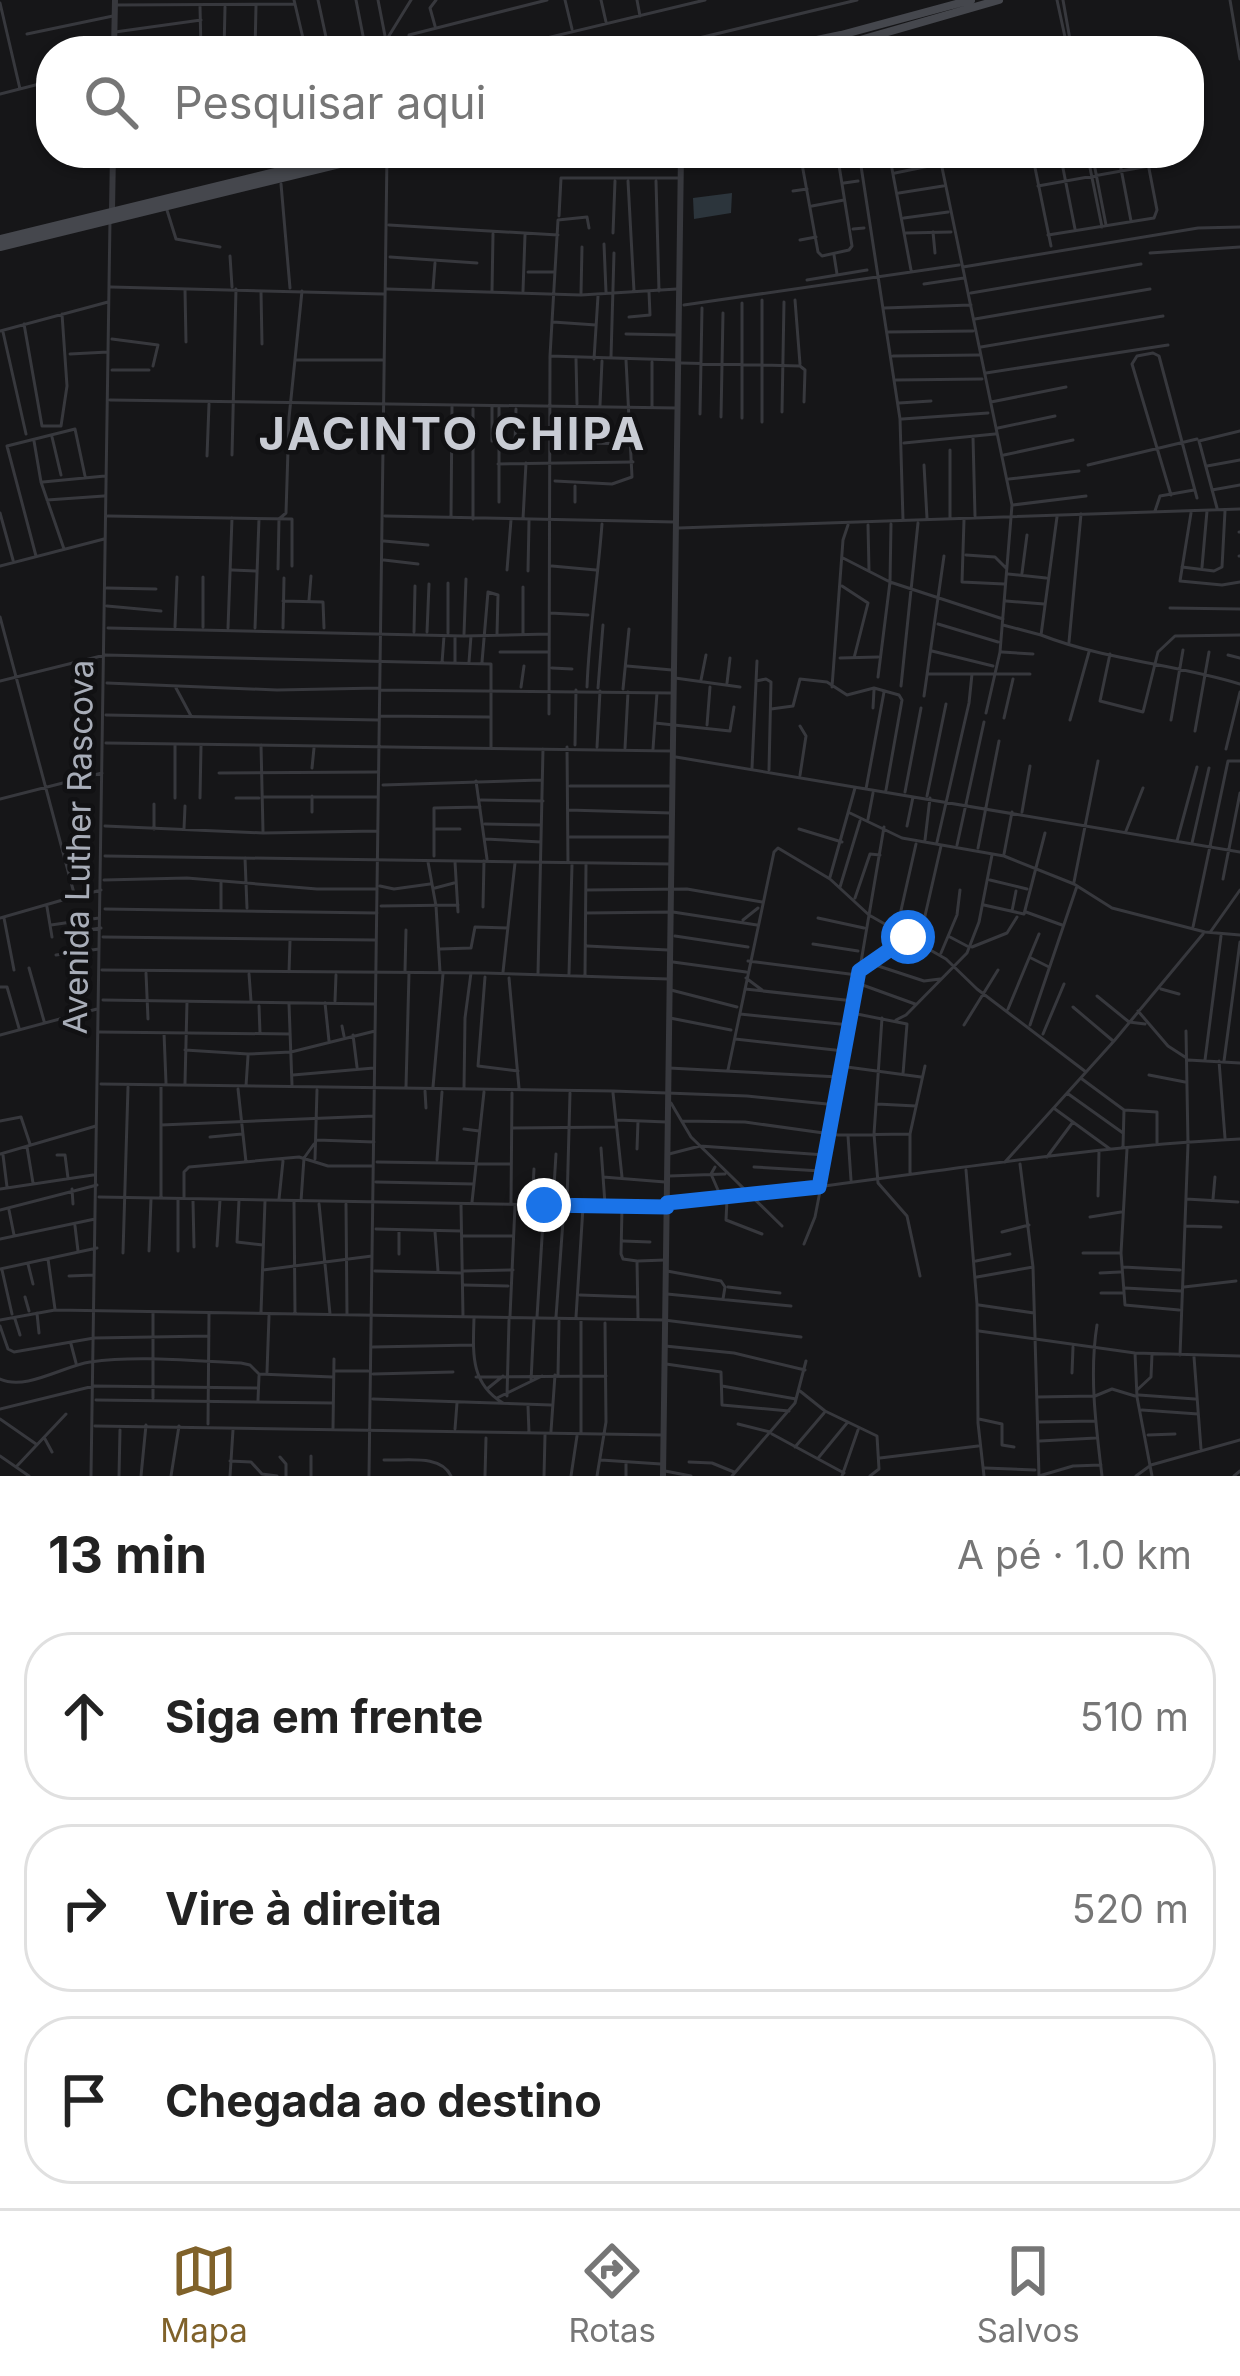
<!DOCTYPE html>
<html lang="pt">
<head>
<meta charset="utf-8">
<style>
  body { margin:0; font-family:Inter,sans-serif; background:#f6f6f6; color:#222 }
  .stop { position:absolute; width:36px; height:36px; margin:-27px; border:9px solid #1a73e8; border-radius:50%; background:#fff }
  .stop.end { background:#1a73e8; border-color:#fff; box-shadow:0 3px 12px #0008 }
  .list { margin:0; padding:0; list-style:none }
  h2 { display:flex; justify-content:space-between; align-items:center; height:156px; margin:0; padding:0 48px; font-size:51px }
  h2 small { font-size:39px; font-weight:400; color:#767676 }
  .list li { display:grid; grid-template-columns:78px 1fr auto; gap:36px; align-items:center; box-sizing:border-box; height:168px; margin:0 24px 24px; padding:0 24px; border:3px solid #e0e0e0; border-radius:48px }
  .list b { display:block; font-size:45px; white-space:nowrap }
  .list em { font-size:39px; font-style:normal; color:#767676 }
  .icon { flex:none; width:66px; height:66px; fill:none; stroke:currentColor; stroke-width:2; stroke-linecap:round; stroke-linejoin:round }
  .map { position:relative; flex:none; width:1240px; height:1476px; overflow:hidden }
  .search { position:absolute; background:#fff; box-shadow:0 3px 9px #0004; left:36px; right:36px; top:36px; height:132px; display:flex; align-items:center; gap:30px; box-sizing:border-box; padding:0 42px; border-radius:48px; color:#767676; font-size:45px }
  .sheet { height:732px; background:#fff }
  nav { display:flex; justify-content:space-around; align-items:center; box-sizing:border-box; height:168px; border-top:3px solid #e0e0e0; background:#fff; font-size:33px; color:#767676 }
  nav a { display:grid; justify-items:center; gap:6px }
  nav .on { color:#80622a }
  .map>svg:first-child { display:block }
  .water { fill:#2c353c }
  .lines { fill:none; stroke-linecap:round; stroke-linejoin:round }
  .minor { stroke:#37383d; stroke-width:3 }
  .tertiary { stroke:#37383d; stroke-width:6 }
  .secondary { stroke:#45474d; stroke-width:8 }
  .route { stroke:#1a73e8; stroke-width:15 }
  .labels { text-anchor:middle; stroke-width:9; stroke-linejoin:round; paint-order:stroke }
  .street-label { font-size:33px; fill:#a8adb8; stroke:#111113 }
  .district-label { font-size:45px; font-weight:bold; letter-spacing:3px; fill:#c9ccd4; stroke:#111113 }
</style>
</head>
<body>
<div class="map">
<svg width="1240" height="1476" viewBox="0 0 1240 1476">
  <rect width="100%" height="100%" fill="#161618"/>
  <path class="water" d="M732 193 731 213 694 219 693 198Z"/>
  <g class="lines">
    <path class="minor" d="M294 0 306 51
      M318 0 329 51
      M356 0 366 51
      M378 0 386 41 379 51
      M565 0 572 29
      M601 0 606 22
      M637 0 640 16
      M1057 0 1068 51
      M1063 0 1072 51
      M1230 0 1240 59
      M0 3 20 89
      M116 5 295 4
      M200 6 201 51
      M435 26 430 8 436 0
      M115 32 201 20
      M27 34 113 16
      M387 39 411 0
      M224 51 225 7
      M255 51 256 6
      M349 51 363 48
      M409 51V35L547 0
      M492 51 705 0
      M645 51 857 0
      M1089 51 1120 45 1127 51
      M0 94 51 81
      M223 153V160
      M800 153 818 252 822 256 849 250 852 246 837 153
      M859 153 900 419 903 520
      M889 153 911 270
      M939 153 1012 505 1000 652 986 713
      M1032 153 1051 246
      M1060 153 1075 229
      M1087 153 1102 227
      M1092 153 1106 225
      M1118 153 1131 221
      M895 173 939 164
      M628 181 634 291
      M656 181 659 291
      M844 183 858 181
      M281 184 290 288
      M1038 186 1149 166
      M793 191 807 189
      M899 193 943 186
      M812 206 844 200
      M166 207 176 239 220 247
      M559 216 561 178H681
      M904 218 948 212
      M389 225 558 235
      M853 229 864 228
      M933 232 935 253
      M613 233 615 181
      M906 233 951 232
      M1048 235 1154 218 1157 210 1146 153
      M800 240 816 237
      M604 244 606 292
      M1150 253 1240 247
      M834 255 837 274
      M230 256 232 287
      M390 257 477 263
      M963 267 1198 228 1240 227
      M528 272H555
      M807 280 867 270
      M924 284 964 278
      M111 287 383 294
      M387 289 581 295 677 289
      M433 289 435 263
      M185 290 186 342
      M492 291 493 234
      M523 291 525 235
      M261 292 262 344
      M581 293 582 247
      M971 293 1141 264
      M795 300 800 364
      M684 305 959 265
      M884 308 971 305
      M629 317 650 315 649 292
      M975 319 1150 289
      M553 322 596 325
      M24 324 42 426H61L67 386 62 314
      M0 331 108 302
      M3 332 26 434
      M887 332 973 331
      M626 334 678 335
      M112 339 158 345 153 366
      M981 347 1163 316
      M70 354 108 352
      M550 356 678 360
      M893 356 979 355
      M611 357 614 253
      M576 359 577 404
      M594 359 598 296
      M297 360H384
      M681 363 800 366 805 370 804 402
      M112 370H149
      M986 373 1168 345
      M896 380 982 379
      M110 400 677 408
      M991 402 1066 387
      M899 403 931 401
      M600 405 602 361
      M652 407V362
      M499 408V502
      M473 409V519
      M782 412 784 302
      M700 414 702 308
      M721 417 723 313
      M742 418V303
      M902 419 988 413
      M762 422V300
      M554 424H595
      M998 428 1055 416
      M52 437 61 475
      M973 437 975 516
      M34 441 41 482 64 549
      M492 441V407
      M554 442 629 444
      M515 443 516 409
      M904 443 995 434
      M232 455 236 289
      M1004 455 1073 440
      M207 456 209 404
      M498 464 633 462
      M924 465 927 518
      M1088 465 1197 439
      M1207 466 1240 460
      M1009 479 1079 471
      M555 481 612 484 632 477 626 360
      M43 482 105 476
      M1212 490 1240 485
      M1171 495 1132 364 1137 356 1153 353 1159 356 1197 498
      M47 500 104 496
      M575 502V486
      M1013 505 1086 496
      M1217 508 1199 441 1240 431
      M1155 511 1160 496 1194 490
      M0 513 13 560
      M1191 513 1180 581 1222 585 1240 582
      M108 516 292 519V566
      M385 516 675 522
      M451 517 452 407
      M950 517V450
      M523 519 526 463
      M964 520 962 582 1004 584
      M868 525 869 570
      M679 528 1240 509
      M1239 532H1240
      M384 541 428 545
      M966 555 995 557 1006 568
      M36 556 7 446 75 429 85 476
      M1239 556H1240
      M843 558 890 582 1003 619
      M384 560 418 564
      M0 566 104 539
      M552 566 596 570
      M1182 567 1214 571 1222 567 1225 511
      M1202 567 1207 511
      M278 569 279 519 286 513 289 418 302 291
      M232 570 256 571
      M507 570 511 520
      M528 571 529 521
      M1022 573 1027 535
      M1008 574 1046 578
      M448 583V633
      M842 586 868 603 854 658
      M107 588 156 589
      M309 600 311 576
      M283 601 323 602 324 628
      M1006 601 1044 604
      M107 606 161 611
      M1170 608 1240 609
      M550 613 588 615
      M0 617 75 897 101 890
      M938 624 998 642
      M1003 625 1041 635 1057 517
      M175 627 177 577
      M203 627V577
      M108 628 464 636 548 634
      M228 628 232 518
      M255 628 259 519
      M283 628 284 578
      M414 632 415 586
      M427 632 429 584
      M523 633V587
      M464 634 466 579
      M1041 635C1105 660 1175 664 1240 684
      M455 636V662
      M1069 642 1081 514
      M932 651 993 666
      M500 652H548
      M1002 652 1033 654
      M1110 654 1100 701 1143 712 1158 652 1175 636 1240 635
      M1228 655 1240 658
      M840 658 878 657
      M469 662 471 636
      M482 662 488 592 498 595 497 634
      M442 663 444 636
      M627 666 672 670
      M552 668 572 669
      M929 674H1030
      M878 677 890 582 891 524
      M675 678 740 687
      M701 680 706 655
      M0 681 105 655 491 664V747
      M756 681 766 679 771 682 769 770
      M107 683 277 690 379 688
      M727 683 730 658
      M901 686 918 523
      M521 687 524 666
      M587 687C589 631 598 579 602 524
      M832 687 843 540 848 525
      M176 688 191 716
      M598 688 603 625
      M623 689 629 629
      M381 690 672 693
      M924 696 944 556
      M873 708 874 690
      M771 709 793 706 800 679 827 682 847 695 874 688 899 695 902 700 886 790
      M549 714 550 356 558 220 587 217 589 228
      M106 715 378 720
      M380 716 489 717
      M1004 718 1013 679
      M1070 720 1089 652
      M1171 720 1183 650
      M655 723 730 731 734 707
      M707 725 710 687
      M1195 731 1209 652
      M106 743 672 751
      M261 745 263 831
      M575 745 576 690
      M567 747 568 863
      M597 747 600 691
      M625 748 628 692
      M653 749 657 693
      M1226 749 1240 692
      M676 757 1240 852
      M312 768 314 748
      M752 768 757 661
      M219 773 377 772
      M800 775 806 736 800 726
      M476 781 487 859
      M383 785 541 780
      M570 786H669
      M866 789 884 692
      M905 792 921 708
      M312 796V812
      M927 796 946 704
      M262 797H377
      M175 798V745
      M200 798 201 746
      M236 798H259
      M0 799 102 773
      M481 800 543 801
      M568 810 671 813
      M1022 812 1030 766
      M850 813 902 838 1004 856 1074 884 1112 908 1205 932 1240 935
      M868 819 873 793
      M485 824 541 825
      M105 826 263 833 377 831
      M907 826 913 797
      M154 829V804
      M184 829 185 806
      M436 829H460
      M799 829 842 842
      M1126 831 1143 788
      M570 837H669
      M485 839 541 842
      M925 840 930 798
      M1177 841 1197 767
      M937 842 969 703 972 674
      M1192 843 1209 768
      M957 845 984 722
      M978 848 999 741
      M1004 854 1012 812
      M105 856 671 864
      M434 856V808L480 807
      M245 858 247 908
      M428 862 436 906 440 972
      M455 862 458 912
      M830 877 855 788
      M1223 879 1240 793
      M104 880 187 878 317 889H376
      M990 880 1027 889
      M1074 882 1098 761
      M221 883V909
      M380 886 394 889 430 884
      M840 887 860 821
      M435 888 454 883
      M586 890 687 889 762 902
      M855 898 870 854 880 855
      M984 905 1024 914 1045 833
      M381 906 458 905
      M47 907 52 937
      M483 907 484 861
      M105 909 377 913
      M1012 911 1016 891
      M1026 912 1062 925
      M586 913 673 912 757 925
      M0 918 73 897
      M4 918 14 970
      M818 918 864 928
      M743 920 758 908
      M51 925 99 918
      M1193 927 1228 761H1240
      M897 928 916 844
      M1211 931 1240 890
      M67 933 101 928
      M675 936 748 947
      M103 937 375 940
      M950 937 967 946
      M919 942 941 846
      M813 944 858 951
      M587 946 668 950
      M972 947 1007 933 1017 917
      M440 949 471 948 475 927 508 928
      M941 953 957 915 960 890
      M56 955 99 949
      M1031 958 1049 967
      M748 961 857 975
      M863 961 924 981 940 979
      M673 962 746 972
      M29 968 44 1021
      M102 970 485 973 668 979
      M405 971 406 930
      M861 971 906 938
      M289 972 290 941
      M503 972 515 863
      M146 973 148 1019
      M249 974 251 1001
      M538 974 543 749
      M569 974 572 865
      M585 975 586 865
      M485 977 478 1066 518 1071
      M509 978 519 1088
      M746 978 762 990
      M857 983 915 1004
      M0 987H7L19 1028
      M745 989 854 1001
      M1161 989 1179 994
      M671 990 737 1007
      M1097 996 1129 1022 1145 1024
      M103 1000 375 1004
      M335 1001 336 975
      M325 1003 329 1041
      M289 1004 292 1085
      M259 1006 260 1033
      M1073 1007 1112 1040
      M1008 1009 1039 934
      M1138 1011 1168 1046 1185 1057
      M852 1013 907 1024 903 1074
      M740 1014 850 1025
      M670 1018 731 1030
      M882 1018 874 1134 878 1183 907 1216 920 1276
      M896 1020 906 1015 967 953 979 922 992 855
      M964 1025 998 970
      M1030 1025 1077 886
      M342 1026 344 1036
      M100 1032 290 1034
      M164 1033 166 1083
      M1043 1034 1064 984
      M0 1035 97 1009
      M353 1035 357 1067
      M735 1039 844 1051
      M185 1050 248 1054 291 1052 375 1031
      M1188 1060 1240 1063
      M1205 1060 1221 936
      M1219 1061 1225 1138
      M1224 1061 1240 942
      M847 1067 921 1077
      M669 1068 839 1077
      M728 1070 774 852 778 848 830 879 869 915 946 959 977 989 1086 1072
      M293 1075 374 1068
      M1149 1075 1185 1082
      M1082 1079 1124 1110 1157 1112V1143
      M185 1083 187 1002
      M101 1084 613 1091 747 1096 837 1105
      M246 1086 248 1056
      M406 1087 409 973
      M433 1087 443 974
      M464 1088 465 1018 471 973
      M238 1089 246 1162
      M425 1091 426 1108
      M613 1093 622 1177
      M1067 1093 1123 1133
      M671 1103 691 1137 782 1226
      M877 1104 916 1106
      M1055 1109 1110 1149
      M617 1120 667 1122
      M0 1121 21 1117 30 1144
      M682 1121 745 1122 838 1135 910 1134
      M161 1125 374 1116
      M513 1128 615 1127
      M464 1129 479 1131
      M848 1136 851 1180
      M210 1137 242 1134
      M317 1140 374 1142
      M27 1147 33 1183
      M1123 1147 1124 1110
      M601 1148 605 1204
      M637 1149 638 1121
      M1127 1149 1121 1253 1125 1305 1179 1310
      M0 1154 96 1126
      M669 1154 700 1146 825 1155
      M3 1155 7 1187
      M57 1155H65L68 1178
      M1047 1157 1073 1122
      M315 1159 317 1090
      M437 1160 442 1092
      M377 1162 511 1164
      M1005 1162 1114 1041 1203 934
      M1020 1164 1033 1267 1039 1476 1073 1466 1101 1465
      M715 1167 711 1174 721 1197
      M754 1167 821 1171
      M966 1170 977 1304 978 1423 984 1476
      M910 1173V1134L925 1066
      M669 1176 725 1174
      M603 1177 665 1182
      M376 1182 474 1184
      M0 1189 93 1175
      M72 1189 73 1204
      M1098 1196 1099 1151
      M99 1197 665 1207
      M161 1197V1087
      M184 1197V1172L189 1167 299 1157 328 1166H372
      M279 1199 283 1161
      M1186 1199 1238 1202
      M1213 1199 1215 1177
      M239 1200 237 1242 263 1245
      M727 1200 726 1220 762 1234
      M193 1201 194 1247
      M301 1201 304 1158 314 1144
      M294 1202 295 1313
      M472 1202 484 1092
      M511 1203 512 1093
      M532 1203 534 1169
      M553 1203 556 1154
      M567 1203 570 1093
      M670 1203C860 1187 1049 1148 1240 1139
      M319 1204 330 1314
      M346 1204 347 1314
      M461 1205 463 1316
      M622 1208 621 1254 623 1259 637 1261 638 1318
      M0 1210 97 1185
      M9 1210 14 1235
      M1090 1217 1121 1212
      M75 1226 78 1251
      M1185 1226 1221 1227
      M376 1229 461 1231
      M399 1232V1254
      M435 1232 438 1271
      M1002 1232 1029 1225
      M463 1236H513
      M0 1239 95 1219
      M623 1241 650 1242
      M804 1244 815 1217 836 1109 884 827
      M217 1246 220 1200
      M149 1251 151 1199
      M178 1251V1199
      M123 1253 128 1087
      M1083 1253H1119
      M48 1259 55 1309
      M638 1261 665 1260
      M976 1261 1010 1254
      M28 1264 33 1284
      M1123 1267 1180 1270
      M0 1269 97 1248
      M2 1270 12 1314
      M263 1270 372 1256
      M375 1271 461 1273
      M464 1271 513 1270
      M667 1271 721 1281 725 1287 723 1299
      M1100 1273 1120 1272
      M69 1276 94 1275
      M977 1277 1033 1267
      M464 1285 508 1286
      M728 1287 780 1293
      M1184 1287 1236 1281
      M1125 1288 1181 1291
      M1101 1293H1122
      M667 1294 791 1306
      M580 1295 637 1297
      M25 1297 29 1311
      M979 1305 1034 1313
      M261 1312 265 1201
      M37 1313 39 1333
      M510 1316 515 1206
      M537 1317 544 1206
      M556 1317 564 1207
      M576 1317 583 1207
      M474 1318C473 1353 470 1383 503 1403
      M15 1319 20 1335
      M0 1320 55 1310 664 1320 801 1337
      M581 1321V1432
      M1097 1325C1089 1374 1096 1427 1102 1476
      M0 1326 8 1349 14 1352 94 1338 209 1336
      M979 1331 1135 1353 1240 1356
      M71 1344 76 1363
      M665 1346 734 1353 805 1370
      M373 1347 473 1345
      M1135 1353 1137 1397 1152 1476
      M1180 1355 1188 1144 1186 1031
      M1194 1357 1201 1449
      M666 1364 721 1372 722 1405 789 1411
      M336 1371H368
      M267 1372 269 1316
      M1072 1373 1073 1347
      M373 1374 453 1372
      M558 1375 559 1321
      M476 1377 606 1376
      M0 1379C26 1391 63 1366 90 1362 138 1355 192 1361 241 1363L250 1365 259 1374 333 1377
      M531 1381 534 1320
      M722 1386 796 1399
      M487 1389 503 1376
      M1137 1390 1151 1377 1152 1354
      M800 1391 825 1411 877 1436 879 1469 870 1476
      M1139 1395 1195 1399
      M507 1396 509 1320
      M1037 1397 1095 1396 1112 1389 1135 1396
      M153 1398V1312
      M497 1398 542 1376
      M373 1399 551 1405
      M96 1400 333 1403
      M258 1400 259 1376
      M528 1406 529 1433
      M0 1409 94 1386 258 1388
      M1142 1410 1198 1414
      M0 1419 36 1444
      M979 1419 1002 1424V1445L1014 1447
      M1039 1422 1096 1421
      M208 1424 209 1314
      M738 1424 770 1432
      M95 1426 662 1435
      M333 1428 334 1359
      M455 1429 457 1403
      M551 1431 555 1375
      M772 1434 844 1473
      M1148 1435 1175 1434
      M45 1439 52 1452
      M1040 1441 1096 1438
      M795 1447 824 1413
      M0 1456 29 1476
      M280 1457 286 1464V1476
      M819 1457 847 1423
      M880 1458 978 1446
      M384 1460C406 1461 441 1454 451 1476
      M601 1460 661 1464
      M230 1461 251 1462 262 1474 277 1476
      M689 1462 712 1463 734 1472
      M16 1467 66 1414
      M985 1468 1035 1470
      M665 1471 691 1476
      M91 1476 110 220
      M119 1476 120 1430
      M141 1476 146 1425
      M171 1476 179 1426
      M230 1476 233 1430
      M311 1476V1456
      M369 1476 387 155
      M485 1476 486 1438
      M544 1476 545 1435
      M571 1476 577 1436
      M597 1476 606 1422 605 1323
      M626 1476V1462
      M732 1476 795 1403 806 1361
      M842 1476 858 1430
      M1136 1476 1151 1465 1240 1440
      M1234 1476 1240 1471"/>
    <path class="tertiary" d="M114 51 115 0
      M112 210 113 153
      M663 1476 681 153"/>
    <path class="secondary" d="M764 51 841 35 971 0
      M822 51 999 0
      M0 239 353 153
      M0 247 385 153"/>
  </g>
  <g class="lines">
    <path class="route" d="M544 1205 667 1207V1203L819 1187 859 971 908 937"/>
  </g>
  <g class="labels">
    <g class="street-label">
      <text transform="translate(78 847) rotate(-89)" y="12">Avenida Luther Rascova</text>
    </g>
    <g class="district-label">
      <text x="453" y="450">JACINTO CHIPA</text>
    </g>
  </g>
</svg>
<div class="stop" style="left:908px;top:937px"></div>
<div class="stop end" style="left:544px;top:1205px"></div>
<div class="search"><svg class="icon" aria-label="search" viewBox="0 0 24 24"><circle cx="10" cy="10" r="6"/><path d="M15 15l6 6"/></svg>Pesquisar aqui</div>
</div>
<section class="sheet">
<h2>13 min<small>A pé · 1.0 km</small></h2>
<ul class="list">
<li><svg class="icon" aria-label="ahead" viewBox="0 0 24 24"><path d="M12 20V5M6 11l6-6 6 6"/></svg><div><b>Siga em frente</b></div><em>510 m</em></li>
<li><svg class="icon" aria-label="right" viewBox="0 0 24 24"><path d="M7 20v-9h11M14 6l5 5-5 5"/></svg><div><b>Vire à direita</b></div><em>520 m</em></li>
<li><svg class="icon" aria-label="arrive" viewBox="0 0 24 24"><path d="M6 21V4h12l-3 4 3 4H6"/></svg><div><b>Chegada ao destino</b></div></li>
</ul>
</section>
<nav>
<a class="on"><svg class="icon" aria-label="map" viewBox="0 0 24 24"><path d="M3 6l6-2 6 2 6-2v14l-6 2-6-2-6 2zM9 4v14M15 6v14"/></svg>Mapa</a>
<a><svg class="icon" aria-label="directions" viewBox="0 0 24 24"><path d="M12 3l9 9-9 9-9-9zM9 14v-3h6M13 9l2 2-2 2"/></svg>Rotas</a>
<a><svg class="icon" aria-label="saved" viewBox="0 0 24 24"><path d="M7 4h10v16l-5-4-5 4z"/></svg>Salvos</a>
</nav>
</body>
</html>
